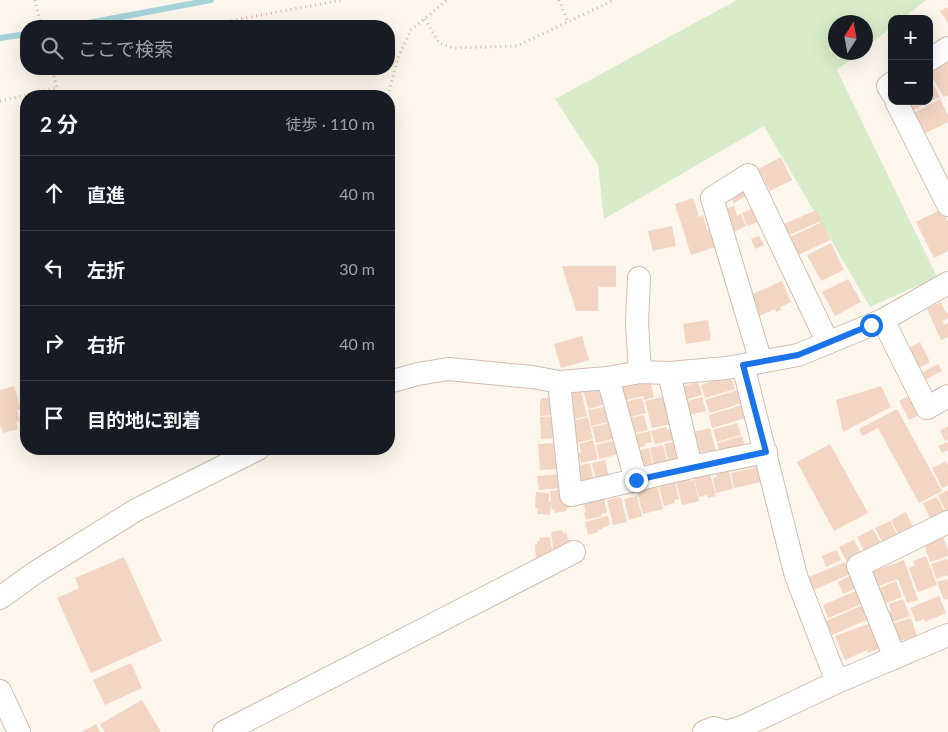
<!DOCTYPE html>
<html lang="ja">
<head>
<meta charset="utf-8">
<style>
  body { margin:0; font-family:Lato,"Noto Sans JP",sans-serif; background:#242831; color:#f1f3f6 }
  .controls { position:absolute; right:15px; top:15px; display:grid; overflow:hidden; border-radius:10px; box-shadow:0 5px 20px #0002 }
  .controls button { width:45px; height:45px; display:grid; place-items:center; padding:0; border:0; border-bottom:1px solid #363941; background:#171b24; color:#f1f3f6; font:25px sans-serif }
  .compass { position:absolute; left:828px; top:15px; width:45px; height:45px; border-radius:50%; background:#171b24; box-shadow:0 5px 20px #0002; rotate:11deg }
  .stop { position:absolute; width:15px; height:15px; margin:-11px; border:4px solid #1a73e8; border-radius:50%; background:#fff }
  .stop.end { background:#1a73e8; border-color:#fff; box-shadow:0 1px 5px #0008 }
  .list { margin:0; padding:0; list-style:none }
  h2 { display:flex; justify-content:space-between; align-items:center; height:65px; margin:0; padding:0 20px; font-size:21px }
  h2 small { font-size:16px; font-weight:400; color:#9ea1a6 }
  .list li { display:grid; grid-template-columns:32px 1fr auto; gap:15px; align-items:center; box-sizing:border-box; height:75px; padding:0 20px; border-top:1px solid #363941 }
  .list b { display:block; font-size:19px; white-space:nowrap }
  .list em { font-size:16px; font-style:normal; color:#9ea1a6 }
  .icon { flex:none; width:28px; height:28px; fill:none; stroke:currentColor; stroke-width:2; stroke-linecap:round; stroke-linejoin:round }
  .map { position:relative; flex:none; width:948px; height:732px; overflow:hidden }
  .search { position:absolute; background:#171b24; box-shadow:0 5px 20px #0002; left:20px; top:20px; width:375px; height:55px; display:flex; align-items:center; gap:12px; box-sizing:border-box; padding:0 18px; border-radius:20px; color:#9ea1a6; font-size:19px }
  .panel { position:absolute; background:#171b24; box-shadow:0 5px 20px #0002; left:20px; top:90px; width:375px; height:365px; border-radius:20px }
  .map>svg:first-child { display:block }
  .green { fill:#d8ecc9 }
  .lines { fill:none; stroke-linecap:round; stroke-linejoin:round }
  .stream { stroke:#a5d3da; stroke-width:6 }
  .building { fill:#f3d5c3 }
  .minor-casing { stroke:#d1beb0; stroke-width:24 }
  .path { stroke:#d9b8a5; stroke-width:3; stroke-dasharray:1 4; stroke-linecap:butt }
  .minor { stroke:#fff; stroke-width:22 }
  .route { stroke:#1a73e8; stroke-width:6 }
</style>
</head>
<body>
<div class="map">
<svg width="948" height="732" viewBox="0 0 948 732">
  <rect width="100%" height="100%" fill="#fdf6ec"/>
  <path class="green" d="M737 0H926L902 19H892V27L866 47V22H836V52L859 53 837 70 937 277 870 307 764 126 604 219 598 165 555 99Z"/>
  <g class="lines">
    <path class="stream" d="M72 26 211 0
      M0 38 26 34"/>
  </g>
  <path class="building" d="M948 7V23L940 11Z
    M948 61V95L944 97 929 73Z
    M929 76 940 97 910 112 904 101H929Z
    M940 99 948 115V122L922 135 911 114Z
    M781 157 792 180 770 191 758 169Z
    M742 187 747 195 734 203 730 195Z
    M693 198 699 217 703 215 707 230 714 228 719 246 691 255 675 204Z
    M734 206 737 216 741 214 746 226 731 233 723 210Z
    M757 207 763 220 747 226 742 213Z
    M942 209 948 222V251L934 258 916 222Z
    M816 210 821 221 787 236 782 225Z
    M822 222 830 240 796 256 788 238Z
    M672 226 676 246 653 251 648 231Z
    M759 236 764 245 755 249 751 239Z
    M831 243 844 270 821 281 807 255Z
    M562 266H616V287H598V311H576Z
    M848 279 861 302 835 316 822 292Z
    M782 281 791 302 780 307 781 310 776 312 775 309 757 317 750 295Z
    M941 302 946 313 948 312V318L943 321 944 325 948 323V337L941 340 927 309Z
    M708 320 711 340 686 344 683 324Z
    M582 336 589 360 561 368 554 344Z
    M920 342 930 362 919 368 908 348Z
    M938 364 942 371 925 380 921 373Z
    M732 380 735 389 705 398 701 385 713 381Z
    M650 381 654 397 644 400 643 396 623 401 620 385Z
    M698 382 702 395 685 400 681 387Z
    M14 386 21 409 17 410 20 421 16 422 18 429 3 433 0 424V390Z
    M881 386 891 407 843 432 836 400Z
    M603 388 606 404 588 409 583 390Z
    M741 389 745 402 710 413 705 400Z
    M581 391 587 416 575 419 569 394Z
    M913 394 923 413 909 420 899 401Z
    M666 396 672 424 652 428 645 401Z
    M702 397 706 411 688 415 684 402Z
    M541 398H552L555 415 540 416V401H541Z
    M642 398 646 413 627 418 624 402Z
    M745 404 749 417 712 428 709 415Z
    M604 407 608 422 591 426 588 410Z
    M897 409 942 491 919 503 878 428 862 436 859 429Z
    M644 415 648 430 631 434 627 419Z
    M557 416 559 438 541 439 540 417Z
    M588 417 593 439 576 443 571 421Z
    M612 422 616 438 596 443 592 427Z
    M737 423 741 435 717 442 713 430Z
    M948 426V439L945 441 940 431Z
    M667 427V430L672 428 674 440 655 444 651 431Z
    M710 428 717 455 710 456 708 451 698 453 693 432Z
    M650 431 652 442 644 444 645 446 634 449 633 435Z
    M742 436 746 450 721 457 717 443Z
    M593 440 598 459 581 463 578 453 581 452 579 444Z
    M616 440 620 454 599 459 596 445Z
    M678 441 683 463H669L664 444Z
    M948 442V450L942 453 938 446Z
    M557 443 559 469 540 470 538 444Z
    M830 444 868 513 834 531 797 462Z
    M663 445 668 466 654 469 650 448Z
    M649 448 654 472 642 475 634 451Z
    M605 460 610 482 597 484 592 463Z
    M946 461 948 466V485L942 488 932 468Z
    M590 463 595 486 582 489 577 466Z
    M758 467 761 482 734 488 731 473Z
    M729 471 733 489 716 493 713 478 717 477 716 474Z
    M560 474 561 488 539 490 537 476Z
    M710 474 716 496 708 498 707 495 699 497 694 478Z
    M689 478 690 481 694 480 699 501 682 505 676 482Z
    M675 482 679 499 674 500 675 503 664 506 659 486Z
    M657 486 663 509 643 514 637 491Z
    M566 489 569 508 566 509 567 511 554 513V509L552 510 550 491Z
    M948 490V511L946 512 938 495Z
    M536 492 549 493V502H551L550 515 537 514 538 508H535Z
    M637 496 642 516 629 520 624 499Z
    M621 497 627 522 613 525 607 500Z
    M937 497 947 516 932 523 923 503Z
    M604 499 607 513 601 514 602 516 586 520 584 513 586 512 584 503Z
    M906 512 915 530 902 541 891 520Z
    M608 516 610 524 608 525V526L602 528 603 529 597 531 598 532 588 535 585 522Z
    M890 521 900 540 885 547 875 528Z
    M873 529 884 549 867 557 857 537Z
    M562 530 563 533H567L568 540H571L572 547 554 554 551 532Z
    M550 537 553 556 536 560 535 545 537 544V541H540L539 538Z
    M943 537 948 550V556L930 562 924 544Z
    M854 540 864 559 849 566 839 547Z
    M837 550 841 560 826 567 822 556Z
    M926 556 937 585 918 592 909 568 915 565 913 561Z
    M124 557 162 641 91 673 57 598 79 588 75 578Z
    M946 559 948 560V575L936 579 931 564Z
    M904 560 918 600 907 603 898 579 876 587 871 572Z
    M845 562 850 574 814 590 809 577Z
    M853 574 858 587 843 594 838 582Z
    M948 579V599L944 600 937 582Z
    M896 581 902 597 884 604 878 589Z
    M858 590 864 603 828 618 823 605Z
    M939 596 946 613 925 622 924 619 916 622 910 608Z
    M903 599 910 616 890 623 886 612 891 611 889 604Z
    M863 605 869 619 832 635 826 621Z
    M911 618 917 636 898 642 889 625Z
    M871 623 882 647 868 653 867 650 845 660 835 636Z
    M131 663 142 688 105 705 93 680Z
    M142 700 161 732H105L100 724Z
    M96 724 100 732H82Z"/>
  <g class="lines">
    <defs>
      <path id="minor" d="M929 60 948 48
        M892 83 888 86 892 93
        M896 101 948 205
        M639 278 637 323 640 372
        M883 320 927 408 948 396
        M761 362 712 198 748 175 828 343
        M743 365 796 576 837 682
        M669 373 691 467
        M608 378 636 480
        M389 382 418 374 448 369 532 377 559 382 608 378 640 372 669 373 727 368 798 355 883 320 948 283
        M559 382 571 495 691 467 766 452
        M0 598 36 572 136 510 258 449
        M895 658 858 566 948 522
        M0 691 19 732
        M224 732 574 552
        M704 732 714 728 727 732 742 727 837 682 948 635"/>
    </defs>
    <use href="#minor" class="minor-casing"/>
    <path class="path" d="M35 0 41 26
      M559 0 568 22
      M425 19 439 43 453 48 517 46 614 0
      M202 26 342 0
      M388 96 397 60 411 30 447 0
      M0 101 57 88 52 69"/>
    <use href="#minor" class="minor"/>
  </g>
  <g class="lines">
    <path class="route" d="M636 480 766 452 743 365 798 355 871 325"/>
  </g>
</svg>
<div class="controls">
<button>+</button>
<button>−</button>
</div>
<svg class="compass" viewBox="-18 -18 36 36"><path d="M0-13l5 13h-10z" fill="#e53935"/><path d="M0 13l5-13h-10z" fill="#9ea1a6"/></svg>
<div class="stop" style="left:871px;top:325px"></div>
<div class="stop end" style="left:636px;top:480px"></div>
<div class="search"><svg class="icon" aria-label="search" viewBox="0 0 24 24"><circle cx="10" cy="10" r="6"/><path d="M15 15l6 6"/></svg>ここで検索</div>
<section class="panel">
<h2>2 分<small>徒歩 · 110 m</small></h2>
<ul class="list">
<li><svg class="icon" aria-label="ahead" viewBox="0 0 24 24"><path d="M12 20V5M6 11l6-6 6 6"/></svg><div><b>直進</b></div><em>40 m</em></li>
<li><svg class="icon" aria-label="left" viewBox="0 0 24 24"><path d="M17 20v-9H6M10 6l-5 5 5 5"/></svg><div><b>左折</b></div><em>30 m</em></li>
<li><svg class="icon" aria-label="right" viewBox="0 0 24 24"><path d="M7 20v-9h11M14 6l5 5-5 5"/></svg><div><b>右折</b></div><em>40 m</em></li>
<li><svg class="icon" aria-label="arrive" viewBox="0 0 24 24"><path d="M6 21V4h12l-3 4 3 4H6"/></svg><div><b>目的地に到着</b></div></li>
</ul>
</section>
</div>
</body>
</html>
